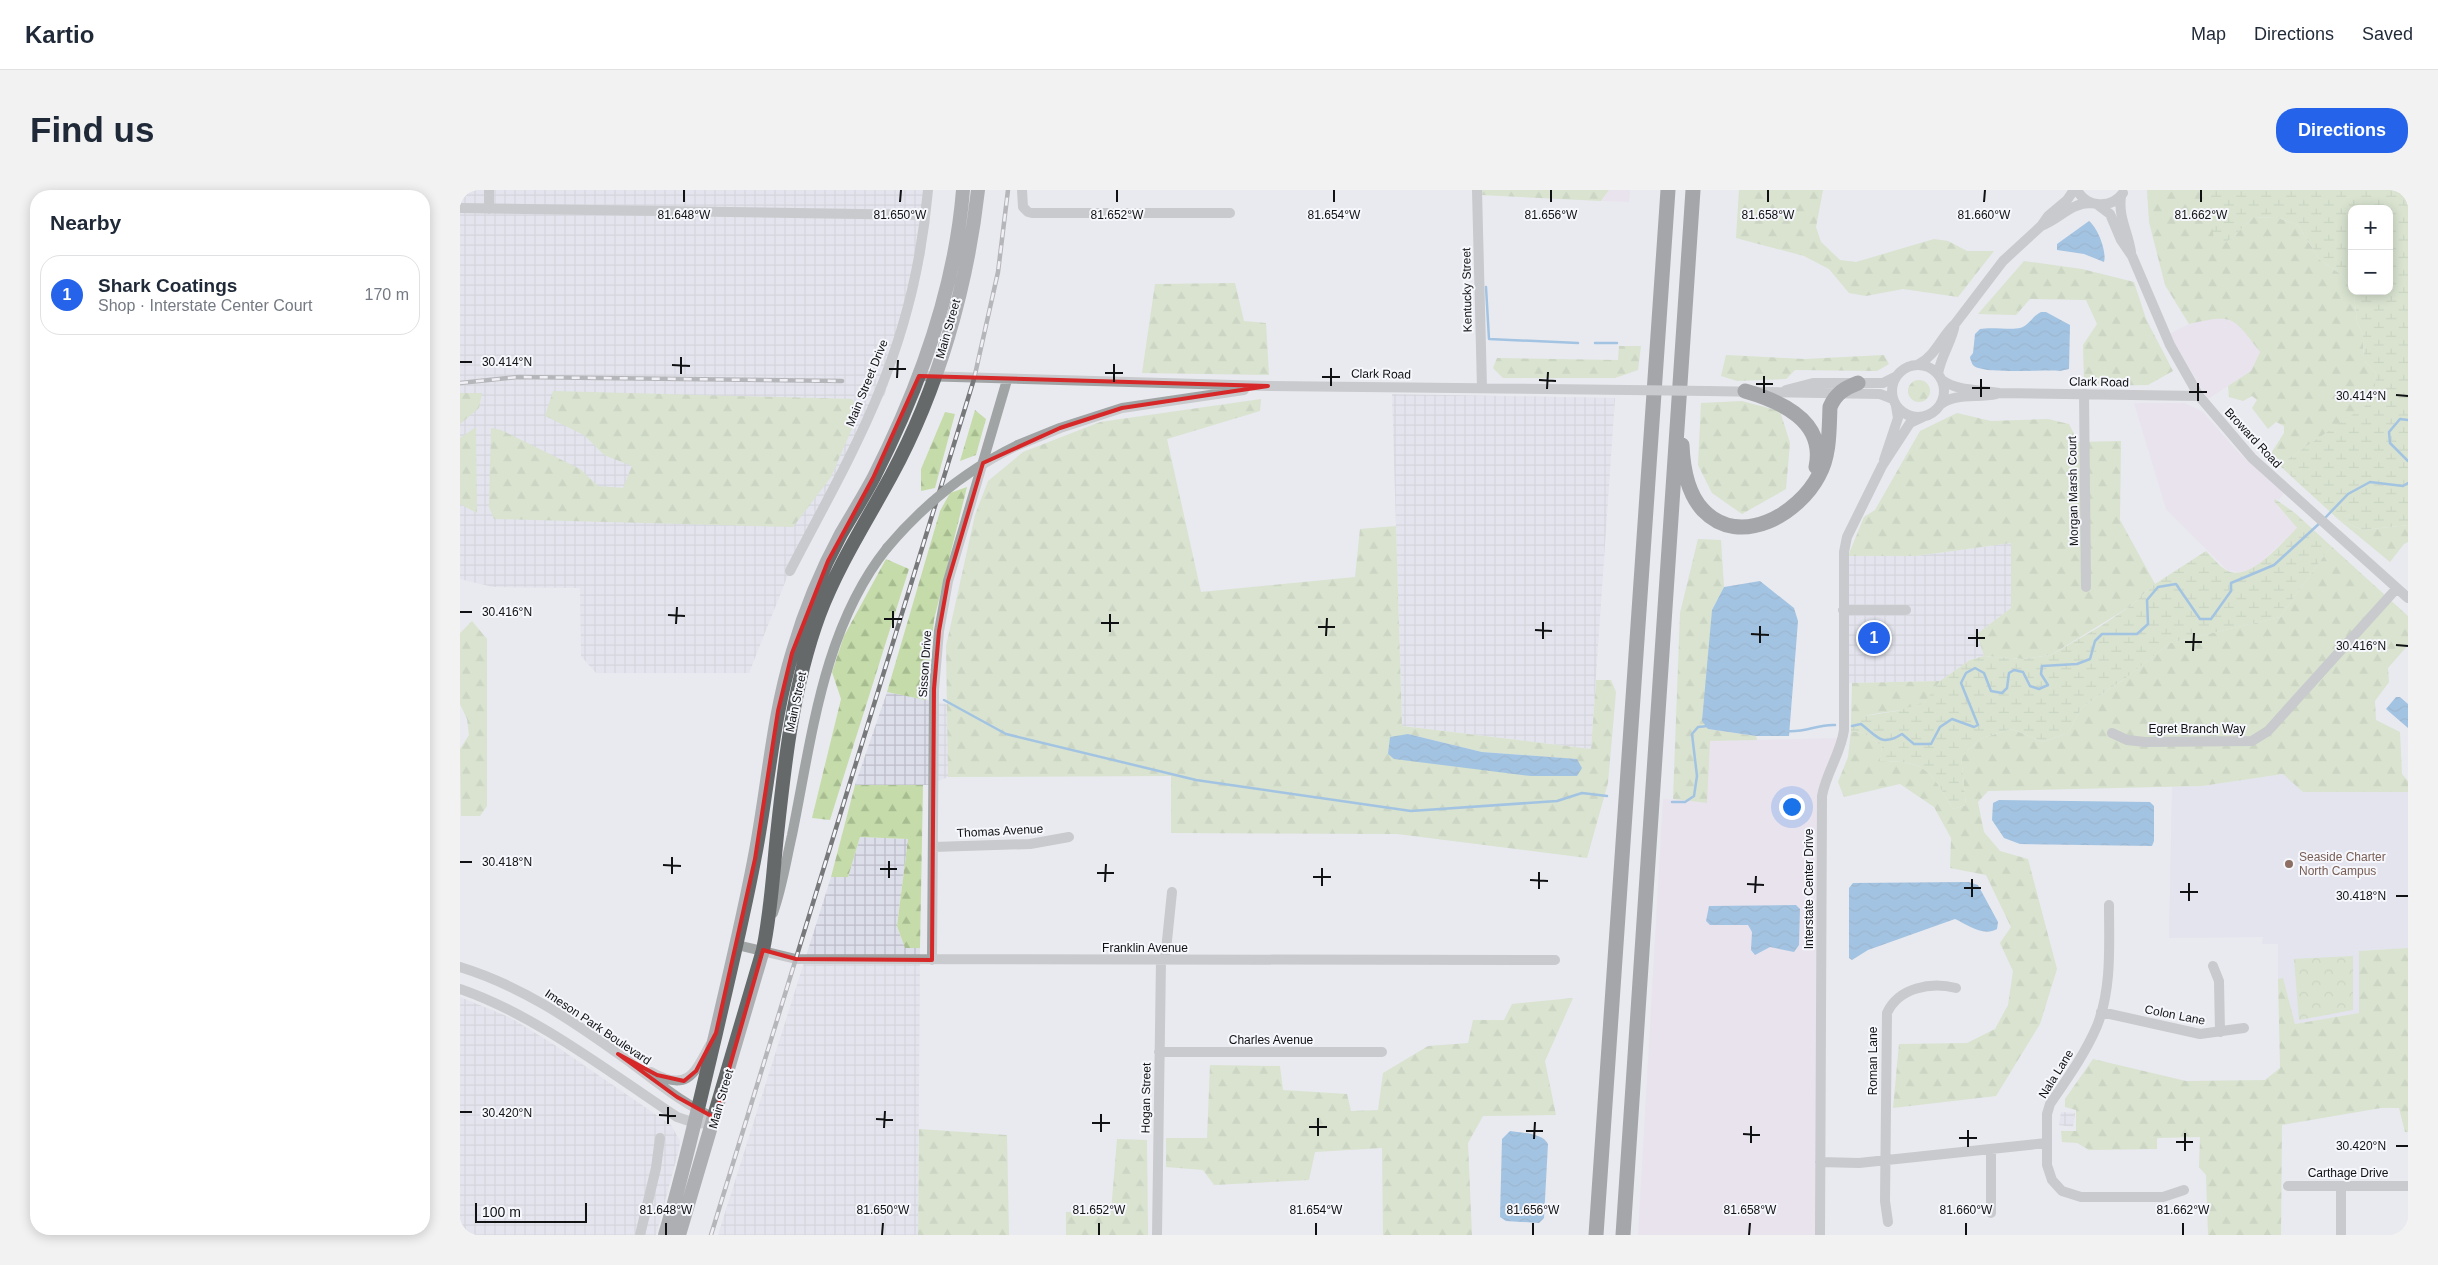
<!DOCTYPE html>
<html lang="en">
<head>
<meta charset="utf-8">
<style>
  body { margin:0; font-family:Helvetica,sans-serif; background:#f2f2f3; color:#1f2937 }
  .controls { position:absolute; right:15px; top:15px; display:grid; overflow:hidden; border-radius:10px; box-shadow:0 2px 12px #0003 }
  .controls button { width:45px; height:45px; display:grid; place-items:center; padding:0; border:0; border-bottom:1px solid #e0e1e3; background:#fff; color:#1f2937; font:25px sans-serif }
  .scale { position:absolute; left:15px; bottom:12px; width:112px; box-sizing:border-box; padding-left:5px; border:2px solid #101112; border-top:0; font-size:14px; line-height:18px; white-space:nowrap; color:#101112; -webkit-text-stroke:4px #f6f7fc; paint-order:stroke }
  .you { position:absolute; left:1331px; top:616px; width:18px; height:18px; margin:-12px; border:4px solid #fff; border-radius:50%; background:#1a73e8; box-shadow:0 0 0 8px #1a73e833 }
  .badge { display:grid; place-items:center; width:32px; height:32px; border-radius:50%; background:#2563eb; color:#fff; font-size:16px; font-weight:700 }
  .pin { position:absolute; translate:-50% -50%; border:2px solid #fff; box-shadow:0 1px 5px #0006 }
  .list { margin:0; padding:0; list-style:none }
  h2 { display:flex; justify-content:space-between; align-items:center; height:65px; margin:0; padding:0 20px; font-size:21px }
  h2 small { font-size:16px; font-weight:400; color:#747a83 }
  .list li { display:grid; grid-template-columns:32px 1fr auto; gap:15px; align-items:center; box-sizing:border-box; height:80px; margin:0 10px 10px; padding:0 10px; border:1px solid #e0e1e3; border-radius:20px }
  .list b { display:block; font-size:19px; white-space:nowrap }
  .list p { margin:0; font-size:16px; white-space:nowrap; color:#747a83 }
  .list em { font-size:16px; font-style:normal; color:#747a83 }
  .map { position:relative; flex:none; width:1948px; height:1045px; overflow:hidden; border-radius:20px }
  header { display:flex; align-items:center; gap:30px; box-sizing:border-box; height:70px; padding:0 25px; background:#fff; border-bottom:1px solid #e0e1e3 }
  header strong { font-size:24px }
  nav { display:flex; gap:28px; margin-inline-start:auto; font-size:18px }
  .intro { display:flex; align-items:center; justify-content:space-between; box-sizing:border-box; height:120px; padding:0 30px }
  h1 { margin:0; font-size:35px }
  .button { padding:12px 22px; border-radius:20px; background:#2563eb; color:#fff; font-size:18px; font-weight:700 }
  main { display:flex; gap:30px; padding:0 30px }
  aside { flex:1; background:#fff; border-radius:20px; box-shadow:0 2px 12px #0003 }
  .map>svg:first-child { display:block }
  .commercial { fill:#e8dbee }
  .industrial { fill:url(#industrial-grid) }
  .built { fill:#dcdeea }
  .forest { fill:url(#forest-firs); fill-rule:evenodd }
  .wetland { fill:url(#wetland-marsh); fill-rule:evenodd }
  .park { fill:url(#park-crowns) }
  .water { fill:url(#water-waves) }
  .lines { fill:none; stroke-linecap:round; stroke-linejoin:round }
  .stream { stroke:#4e96d3; stroke-width:2.5 }
  .minor { stroke:#a1a4a4; stroke-width:10 }
  .major { stroke:#65696a; stroke-width:14 }
  .highway { stroke:#505556; stroke-width:15 }
  .rail-casing { stroke:#77787a; stroke-width:4.5 }
  .rail { stroke:#f6f7fc; stroke-width:2.5; stroke-dasharray:8; stroke-linecap:butt }
  .minor-bridge { stroke:#a1a4a4; stroke-width:10 }
  .marked { fill:none; stroke:#d62828; stroke-width:4; stroke-linejoin:round }
  .ticks { fill:none; stroke:#101112; stroke-width:2 }
  .education-dot { fill:#8d6e63; stroke:#f6f7fc; stroke-width:2 }
  .labels { text-anchor:middle; stroke-width:4; stroke-linejoin:round; paint-order:stroke }
  .street-label { font-size:12px; fill:#101112; stroke:#f6f7fc }
  .education-label { font-size:12px; fill:#785e54; stroke:#f6f7fc; text-anchor:start }
  .ticks-label { font-size:12px; text-anchor:middle; fill:#101112; stroke:#f6f7fc; stroke-width:4; stroke-linejoin:round; paint-order:stroke }
</style>
</head>
<body>
<header>
<strong>Kartio</strong>
<nav><a>Map</a><a>Directions</a><a>Saved</a></nav>
</header>
<div class="intro"><h1>Find us</h1><a class="button">Directions</a></div>
<main>
<aside>
<h2>Nearby<small></small></h2>
<ul class="list">
<li><span class="badge">1</span><div><b>Shark Coatings</b><p>Shop · Interstate Center Court</p></div><em>170 m</em></li>
</ul>
</aside>
<div class="map">
<svg width="1948" height="1045" viewBox="0 0 1948 1045">
  <defs>
    <pattern id="industrial-grid" width="8" height="8" patternUnits="userSpaceOnUse" patternTransform="scale(1.25)"><rect width="8" height="8" fill="#dcdeea"/><path d="M0 4h8M4 0v8" fill="none" stroke="#bcbdc8"/></pattern>
    <pattern id="forest-firs" width="22" height="20" patternUnits="userSpaceOnUse" patternTransform="scale(1.25)"><rect width="22" height="20" fill="#c5dcaa"/><path d="M5 1l3.5 6h-7zM16 11l3.5 6h-7z" fill="#a8bc91"/></pattern>
    <pattern id="wetland-marsh" width="20" height="14" patternUnits="userSpaceOnUse" patternTransform="scale(1.25)"><rect width="20" height="14" fill="#c5dcaa"/><path d="M1 5h8M5 5V1M11 12h8M15 12V8" fill="none" stroke="#a8bc91"/></pattern>
    <pattern id="park-crowns" width="20" height="18" patternUnits="userSpaceOnUse" patternTransform="scale(1.25)"><rect width="20" height="18" fill="#c5dcaa"/><path d="M2 6a3 3 0 1 1 6 0M12 15a3 3 0 1 1 6 0" fill="none" stroke="#a8bc91"/></pattern>
    <pattern id="water-waves" width="16" height="10" patternUnits="userSpaceOnUse" patternTransform="scale(1.25)"><rect width="16" height="10" fill="#4e96d3"/><path d="M0 5q4-4 8 0t8 0" fill="none" stroke="#3f79aa"/></pattern>
  </defs>
  <rect width="100%" height="100%" fill="#e9eaef"/>
  <path class="commercial" d="M1149 0H1170L1169 12 1142 11Z
    M1759 127 1777 133 1800 162 1791 181 1748 209 1709 144 1729 134Z
    M1674 213H1725L1743 222 1778 262 1824 303 1819 310 1815 309 1819 318 1837 338 1795 378 1783 382 1768 381 1706 319Z
    M1379 548 1361 591 1357 617 1356 1045H1178L1203 609 1247 612 1249 551Z"/>
  <path class="industrial" d="M0 0H472L465 62 457 102 425 204 328 385 289 483H136L121 466 120 398 33 397 0 389Z
    M932 204 1155 208 1131 559 942 536Z
    M1551 353V418L1517 444 1524 466 1510 470 1480 491 1388 493V366H1456Z
    M427 502 487 514 488 587 470 595H395Z
    M400 647 448 649 437 736 445 758H460L458 1045H258L371 687H388Z
    M0 807 51 828 93 854 211 935 220 951 219 959 196 1045H0Z
    M1601 922 1615 923 1613 937 1599 935Z"/>
  <path class="built" d="M1824 584 1843 602H1948V758L1899 761V823L1835 834 1823 789H1818V754H1802L1803 747 1709 748 1712 597 1742 596Z"/>
  <path class="forest" d="M1022 0H1149L1141 11 1021 5Z
    M1279 0H1363L1356 37 1361 52 1380 70 1396 72 1474 49 1488 51 1507 61H1534L1498 107 1443 99 1406 106 1389 103 1369 79 1344 66 1276 48Z
    M1687 0H1753L1749 7 1768 51 1793 28 1815 27 1838 35 1860 70 1882 85 1894 105 1897 132 1903 145 1904 171 1916 183 1915 210 1819 275 1808 268 1824 243V236L1816 232 1808 239 1792 218 1797 210 1792 206 1783 211 1769 207 1768 196 1791 181 1800 162C1772 126 1774 124 1729 134L1705 95 1689 32Z
    M1564 71 1622 79 1674 92 1686 129 1713 181 1688 195 1636 196 1624 191 1623 155 1637 134 1626 110 1570 109 1556 125 1518 124Z
    M775 93 784 131 806 133 809 185 682 183 695 94Z
    M1159 156H1181L1178 180 1155 188H1043L1033 178 1037 168 1158 170Z
    M1266 165 1345 169 1424 165 1429 174 1417 181 1335 180 1326 189 1277 191 1261 186Z
    M1448 201a11 11 0 1 1 22 0a11 11 0 1 1-22 0Z
    M93 201 392 209 400 220 371 287 333 337 34 329 29 317 31 238 41 240 120 279 138 296 163 298 172 276 144 265 124 245 85 226Z
    M0 203H22L19 218 0 234Z
    M801 209 800 221 707 249 741 402 895 387 900 339 936 336 942 536 1131 559 1136 490H1151L1156 502 1148 593 1127 668 937 644 711 643V586L488 587 486 456 515 325 528 291 563 262 640 232ZM948 544 1022 562 1117 569 928 564Z
    M1282 211 1320 221 1330 253 1326 299 1282 324 1252 303 1238 275 1241 213Z
    M515 220 526 229 516 265 500 271Z
    M485 222 495 224 475 298 461 301V279Z
    M1497 223 1531 231 1588 229 1609 234 1618 252 1661 251 1660 330 1695 394 1669 417 1591 465 1563 469 1524 466 1517 444 1551 418V353L1456 366H1388L1404 327 1415 320 1460 241Z
    M16 237 17 323 0 314V248Z
    M507 297 474 430 466 510 427 502 480 321 490 303Z
    M1879 330 1903 340 1948 335V352L1944 354 1930 372Z
    M1238 349 1261 350 1264 397 1252 420 1248 539 1296 546 1297 550 1250 551 1247 613 1213 609 1220 423Z
    M1871 356 1948 426V455L1928 478 1929 492 1915 511 1916 530 1940 542 1942 584 1948 591V602H1843L1823 584 1742 596 1528 601 1518 612 1524 642 1540 661 1568 669 1597 779 1580 834 1536 906 1433 918 1439 854 1507 853 1535 839 1548 815 1553 781 1540 753 1551 737 1526 685 1490 678 1491 648 1474 617 1440 594 1384 607 1378 592 1388 567 1391 541 1403 543 1422 556 1420 571C1468 571 1470 581 1493 619L1506 615 1501 566 1522 548 1552 539 1583 552 1608 543 1622 517 1663 490 1710 453 1820 427Z
    M426 369 449 379 370 630 352 628 381 509 372 482 384 446Z
    M12 431 27 449V616L20 626H1L0 559 9 545 7 529 0 514V443Z
    M1480 491C1476 497 1470 509 1463 513 1441 525 1412 519 1391 532L1392 493Z
    M395 595H463L460 758H445L437 736 448 649 400 647 388 687H371Z
    M1948 758V942H1945L1939 918H1921L1822 935 1821 1045H1748L1746 985 1739 977 1740 947 1697 948V959L1629 960 1617 953 1602 952 1601 941H1616V920L1605 917V909L1633 869 1726 891 1805 890 1820 878 1818 789 1823 788 1835 834 1899 823V761Z
    M1113 808 1085 871 1096 925 1023 926 1008 953 1012 1045H923L922 958 855 962 849 990 754 995 743 980 706 977V948H747L750 875 820 876 823 900 887 904 891 921 918 920 923 883 968 856 1008 853 1013 830H1044L1052 814Z
    M459 939 547 945 549 1045H458Z
    M657 949 687 950 688 1045H606V1022H651Z"/>
  <path class="wetland" d="M1753 0H1948V335L1903 340 1879 330 1819 275 1914 210 1916 183 1904 171 1903 145 1897 132 1894 105 1882 85 1860 70 1838 35 1815 27 1793 28 1768 51H1754L1749 7ZM1892 19H1929V101H1892Z
    M1815 309 1835 323 1871 356 1820 427 1710 453 1663 490 1622 517 1608 543 1583 552 1552 539 1522 548 1501 566 1506 615 1493 619C1470 581 1468 571 1420 571L1422 556 1403 543 1391 541V532L1398 527 1437 521 1465 512 1480 491 1510 470 1524 466 1563 469 1591 465 1641 436 1669 417 1695 394 1746 361C1752 367 1759 376 1766 380 1789 394 1822 352 1837 338L1814 311Z"/>
  <path class="park" d="M1893 766V820L1839 830 1834 769Z"/>
  <path class="water" d="M1629 31C1638 38 1647 62 1644 72L1624 64 1597 60V54Z
    M1581 122H1586L1610 135 1609 179 1600 181C1585 179 1521 185 1513 175 1512 174 1510 168 1510 167L1513 163 1515 144 1520 139C1531 137 1552 140 1560 138 1569 136 1572 126 1581 122Z
    M1300 391 1334 418 1338 431 1329 546H1296L1248 539 1242 531 1252 420 1264 397Z
    M1936 507H1940L1948 514V538L1926 519Z
    M948 544 1022 562 1117 569 1122 578 1117 586H1071L934 569 928 564 930 547Z
    M1539 610 1690 612 1694 616V651L1692 656 1560 654 1544 648 1532 630 1533 613Z
    M1509 692 1518 695 1538 732 1537 739C1523 747 1508 735 1495 729L1408 760 1392 770 1389 768V698L1393 693Z
    M1336 715 1340 719 1339 755 1334 762 1310 757 1295 765 1291 760 1292 742 1288 735H1250L1246 731 1249 716Z
    M1050 941C1061 943 1083 943 1088 954L1084 1028 1079 1033 1046 1031 1040 1027 1042 949Z"/>
  <g class="lines">
    <path class="stream" d="M1026 97 1029 149 1118 153
      M1135 153H1157
      M1948 230 1940 229 1929 242 1930 253 1948 271
      M1865 328 1888 304 1910 292 1943 296 1948 293
      M484 510 546 544 736 590 951 621 1097 611 1122 603 1147 606
      M1392 536 1401 534C1418 547 1421 557 1442 544L1454 554H1471L1480 537 1492 529 1514 537 1518 535 1501 493 1506 483 1515 478 1524 483 1531 501 1542 503 1547 498 1549 483 1554 480 1563 482 1570 496 1579 499 1588 495 1581 484 1582 476 1617 474 1630 469 1635 451 1642 444H1677L1688 434 1687 410 1698 397 1716 394 1740 429H1751L1771 401V393L1814 375 1861 332
      M1326 541C1345 543 1358 534 1375 535
      M1212 612H1225L1234 606 1237 586 1232 544 1238 537 1248 536"/>
    <path class="minor" d="M562 0 563 17 568 22 572 23H770
      M1017 0 1022 198
      M1617 0C1627 18 1651 19 1663 3
      M1661 6C1658 27 1668 42 1671 62
      M1638 15 1650 24 1661 50 1672 66 1710 155 1739 206 1792 268 1948 408
      M0 18 465 25
      M29 19V0
      M1581 36C1600 29 1610 13 1631 13
      M1459 174C1476 165 1481 147 1495 134L1543 71 1581 36 1588 26 1607 10 1614 0
      M1432 201a26 26 0 1 1 52 0a26 26 0 1 1-52 0Z
      M1478 184C1481 165 1492 152 1495 134
      M459 186 808 196 1168 200
      M1482 190C1499 202 1519 199 1539 203L1739 206
      M1326 200 1353 193H1423L1435 187
      M1247 201 1420 204 1433 209
      M1624 204 1626 397
      M1481 214C1495 203 1518 208 1536 204
      M558 255 600 238 662 218 784 200
      M1424 270 1438 228 1436 216
      M330 381C361 321 395 262 420 200 446 137 462 68 468 0
      M1383 420H1446
      M1652 543 1667 550 1685 552 1792 551 1808 541 1937 398
      M473 657 570 654 609 647
      M1649 715C1649 755 1652 798 1637 836 1625 864 1607 889 1590 914L1587 924V975L1592 990 1602 1001 1621 1007H1703L1724 1000
      M313 723C322 698 326 671 332 645 352 547 363 438 427 358
      M277 755 336 769 1095 770
      M472 770 474 499 479 441 488 391 547 190
      M705 770 712 702
      M1753 776 1759 791 1760 842
      M0 777C59 795 110 829 160 865 191 887 220 913 255 928
      M0 799C76 825 150 883 217 927L235 933 254 934
      M1641 822 1740 844 1784 838
      M699 862H922
      M191 882C227 902 234 885 250 855
      M1531 959V1023
      M1360 972 1399 973 1587 953
      M1828 996H1948
      M1881 996V1045
      M1428 1032 1425 1011 1427 823C1439 797 1471 792 1496 798
      M180 1045 196 978 200 948
      M697 1045 701 770
      M1360 1045 1362 606C1366 583 1381 563 1384 540V362L1387 347 1422 276 1450 233 1463 227"/>
    <path class="major" d="M205 1045C225 978 240 910 256 843 269 786 283 729 294 671 308 601 312 529 333 461 345 420 361 381 381 344 392 325 404 306 414 287 459 198 495 100 503 0
      M219 1045 303 760C311 722 313 683 317 645 325 570 333 496 359 425 378 375 406 332 431 286 478 199 507 98 518 0"/>
    <path class="highway" d="M1285 201C1320 211 1366 231 1356 277
      M1222 255C1223 278 1227 303 1243 320 1280 359 1339 324 1359 285 1370 265 1369 240 1370 217 1376 203 1385 198 1398 193
      M1136 1045 1208 0
      M1163 1045 1233 0"/>
    <defs>
      <path id="rail" d="M0 193 58 187 382 191
        M251 1045 514 189 538 82 548 0"/>
    </defs>
    <use href="#rail" class="rail-casing"/>
    <use href="#rail" class="rail"/>
    <path class="minor-bridge" d="M1168 200 1247 201
      M427 358C464 314 506 280 558 255"/>
  </g>
  <path d="M0 0H1948V1045H0ZM459 186 808 196 662 218 600 238 523 273 488 391 479 441 474 499 472 770 336 769 303 760 255 928 217 907 158 864 197 885 224 891 236 881 256 843 295 669 318 521 332 463 368 371 413 288Z" fill="#e9eaef" fill-opacity=".55" fill-rule="evenodd"/>
  <path class="marked" d="M459 186 808 196 662 218 600 238 523 273 488 391 479 441 474 499 472 770 336 769 303 760 255 928 217 907 158 864 197 885 224 891 236 881 256 843 295 669 318 521 332 463 368 371 413 288Z"/>
  <path class="ticks" d="M224 12V0M440 12 441 0M657 12V0M874 12V0M1091 12V0M1308 12V0M1524 12 1525 0M1741 12V0M0 172H12M212 175 230 176M429 179H446M645 183H663M221 184V167M862 187H880M437 188 438 170M1079 190 1096 191M654 192V174M1296 194H1313M871 196V178M1512 198H1530M1087 199 1088 182M1729 202H1747M1304 203V186M1936 205 1948 206M1521 207V189M1738 211V193M0 422H12M208 425 225 426M424 429H442M641 433H659M216 434 217 417M858 437H875M433 438V421M1075 440 1092 441M650 442V424M1291 444 1309 445M866 446 867 428M1508 448H1525M1083 449V432M1725 452H1742M1300 453V436M1936 455 1948 456M1517 457V439M1733 461 1734 443M0 672H12M203 675 221 676M420 679H437M637 683H654M212 684V667M853 687H871M429 688V671M1070 690 1088 691M645 692 646 674M1287 694 1304 695M862 696V678M1504 698H1521M1079 699V682M1720 702H1738M1295 703 1296 686M1936 706H1948M1512 707V689M1729 711V693M0 922H12M199 925 216 926M416 929 433 930M632 933H650M208 934V917M849 937H867M424 938 425 921M1066 941H1083M641 942V924M1283 944 1300 945M858 946V928M1499 948H1517M1074 949 1075 932M1716 952H1733M1291 953V936M1936 956H1948M1508 957V940M1725 961V943M206 1045V1033M422 1045 423 1033M639 1045V1033M856 1045V1033M1073 1045V1033M1289 1045 1290 1033M1506 1045V1033M1723 1045V1033"/>
  <circle class="education-dot" cx="1829" cy="674" r="5"/>
  <g class="labels">
    <g class="street-label">
      <text transform="translate(1007 100) rotate(-91)" y="4">Kentucky Street</text>
      <text transform="translate(488 139) rotate(-74)" y="4">Main Street</text>
      <text transform="translate(921 184) rotate(1)" y="4">Clark Road</text>
      <text transform="translate(1639 192) rotate(1)" y="4">Clark Road</text>
      <text transform="translate(407 193) rotate(-68)" y="4">Main Street Drive</text>
      <text transform="translate(1793 248) rotate(47)" y="4">Broward Road</text>
      <text transform="translate(1613 301) rotate(-91)" y="4">Morgan Marsh Court</text>
      <text transform="translate(465 474) rotate(-86)" y="4">Sisson Drive</text>
      <text transform="translate(336 512) rotate(-78)" y="4">Main Street</text>
      <text x="1737" y="543">Egret Branch Way</text>
      <text transform="translate(540 641) rotate(-3)" y="4">Thomas Avenue</text>
      <text transform="translate(1349 699) rotate(-90)" y="4">Interstate Center Drive</text>
      <text x="685" y="762">Franklin Avenue</text>
      <text transform="translate(1715 825) rotate(11)" y="4">Colon Lane</text>
      <text transform="translate(138 837) rotate(34)" y="4">Imeson Park Boulevard</text>
      <text x="811" y="854">Charles Avenue</text>
      <text transform="translate(1413 871) rotate(-90)" y="4">Roman Lane</text>
      <text transform="translate(1596 884) rotate(-58)" y="4">Nala Lane</text>
      <text transform="translate(686 908) rotate(-89)" y="4">Hogan Street</text>
      <text transform="translate(261 909) rotate(-74)" y="4">Main Street</text>
      <text x="1888" y="987">Carthage Drive</text>
    </g>
    <g class="education-label">
      <text x="1839" y="671">Seaside Charter<tspan x="1839" dy="14">North Campus</tspan></text>
    </g>
  </g>
  <g class="ticks-label">
    <text x="224" y="29">81.648°W</text>
    <text x="440" y="29">81.650°W</text>
    <text x="657" y="29">81.652°W</text>
    <text x="874" y="29">81.654°W</text>
    <text x="1091" y="29">81.656°W</text>
    <text x="1308" y="29">81.658°W</text>
    <text x="1524" y="29">81.660°W</text>
    <text x="1741" y="29">81.662°W</text>
    <text x="47" y="176">30.414°N</text>
    <text x="1901" y="210">30.414°N</text>
    <text x="47" y="426">30.416°N</text>
    <text x="1901" y="460">30.416°N</text>
    <text x="47" y="676">30.418°N</text>
    <text x="1901" y="710">30.418°N</text>
    <text x="47" y="927">30.420°N</text>
    <text x="1901" y="960">30.420°N</text>
    <text x="206" y="1024">81.648°W</text>
    <text x="423" y="1024">81.650°W</text>
    <text x="639" y="1024">81.652°W</text>
    <text x="856" y="1024">81.654°W</text>
    <text x="1073" y="1024">81.656°W</text>
    <text x="1290" y="1024">81.658°W</text>
    <text x="1506" y="1024">81.660°W</text>
    <text x="1723" y="1024">81.662°W</text>
  </g>
</svg>
<div class="controls">
<button>+</button>
<button>−</button>
</div>
<div class="scale">100 m</div>
<div class="you"></div>
<div class="pin badge" style="left:1414px;top:448px">1</div>
</div>
</main>
</body>
</html>
